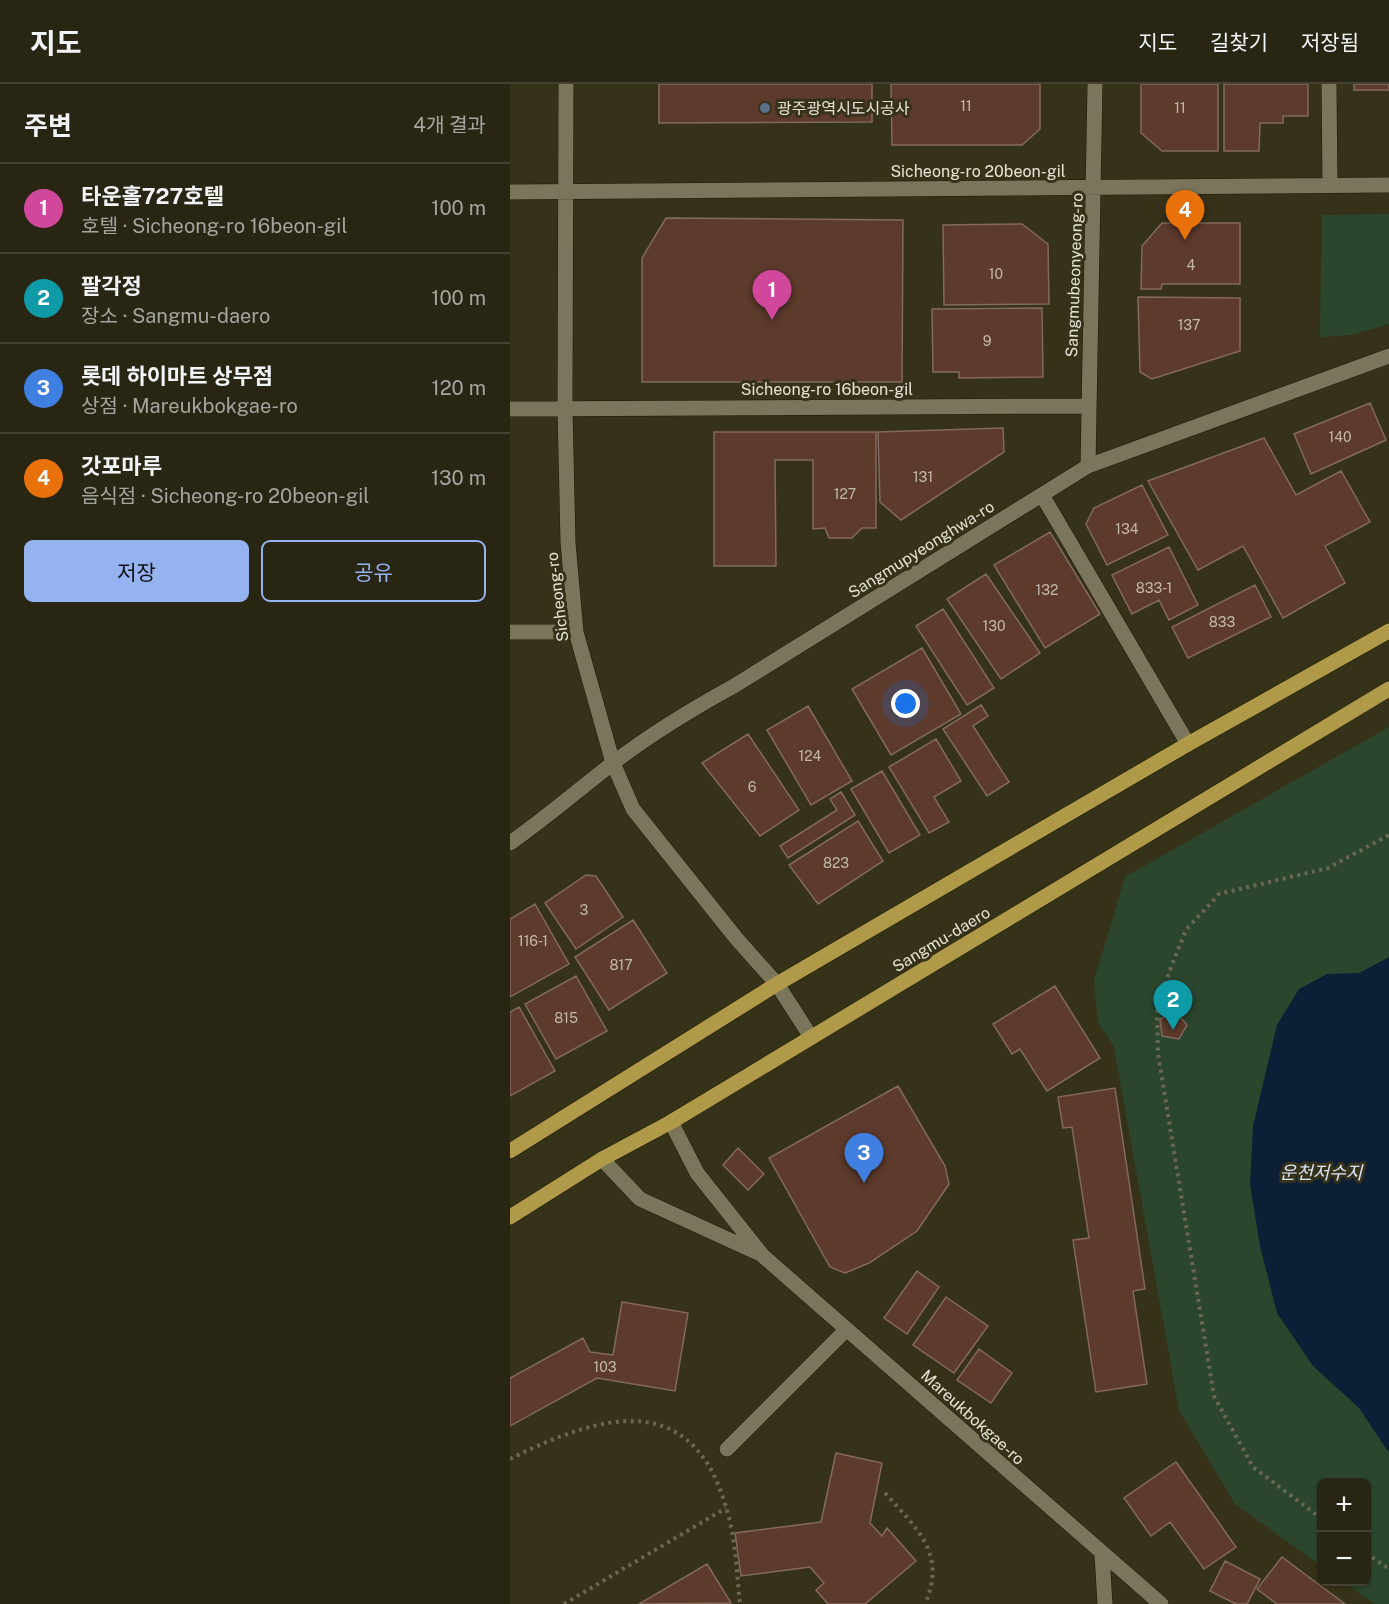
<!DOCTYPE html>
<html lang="ko">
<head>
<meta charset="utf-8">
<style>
  body { margin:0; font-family:"Public Sans","Noto Sans KR",sans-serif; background:#302e1c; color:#f1f3f6 }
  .controls { position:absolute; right:18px; bottom:18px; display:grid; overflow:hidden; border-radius:9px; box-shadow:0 2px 4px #0004 }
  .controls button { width:54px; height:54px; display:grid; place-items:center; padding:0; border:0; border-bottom:2px solid #444333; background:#282613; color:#f1f3f6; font:30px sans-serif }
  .you { position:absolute; left:396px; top:620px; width:21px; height:21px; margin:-15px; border:4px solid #fff; border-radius:50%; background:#1a73e8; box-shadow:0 0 0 9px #1a73e833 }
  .badge { display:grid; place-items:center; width:39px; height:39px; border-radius:50%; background:#95b2f1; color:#fff; font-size:20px; font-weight:700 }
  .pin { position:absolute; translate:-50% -50px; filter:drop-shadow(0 2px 3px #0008) }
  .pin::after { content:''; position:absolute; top:32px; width:21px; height:18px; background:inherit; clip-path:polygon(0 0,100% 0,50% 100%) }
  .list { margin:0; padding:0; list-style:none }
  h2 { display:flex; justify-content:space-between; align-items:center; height:78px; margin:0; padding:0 24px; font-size:26px }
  h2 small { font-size:20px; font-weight:400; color:#a5a5a0 }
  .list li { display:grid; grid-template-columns:39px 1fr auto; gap:18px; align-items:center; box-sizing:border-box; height:90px; padding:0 24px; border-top:2px solid #444333 }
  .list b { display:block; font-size:22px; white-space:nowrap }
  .list p { margin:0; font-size:20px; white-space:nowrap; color:#a5a5a0 }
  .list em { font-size:20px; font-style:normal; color:#a5a5a0 }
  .actions { display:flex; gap:12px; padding:18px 24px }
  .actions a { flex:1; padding:14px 0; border:2px solid #95b2f1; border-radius:9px; text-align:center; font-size:21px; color:#95b2f1 }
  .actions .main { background:#95b2f1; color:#111 }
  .map { position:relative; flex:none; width:879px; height:1520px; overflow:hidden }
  header { display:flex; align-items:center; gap:36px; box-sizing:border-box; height:84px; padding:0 30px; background:#282613; border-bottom:2px solid #444333 }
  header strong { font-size:28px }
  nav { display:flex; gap:33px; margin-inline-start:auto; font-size:21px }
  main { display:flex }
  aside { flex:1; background:#282613 }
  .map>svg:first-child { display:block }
  .green { fill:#2c462e }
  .water { fill:#0d1e37 }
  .building { fill:#5c3a2c; stroke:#84695e; stroke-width:1.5 }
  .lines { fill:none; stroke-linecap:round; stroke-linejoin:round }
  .minor-casing { stroke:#1e1902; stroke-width:16 }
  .major-casing { stroke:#1e1902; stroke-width:16 }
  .path { stroke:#6b6852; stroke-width:4; stroke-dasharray:3 4.5; stroke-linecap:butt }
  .minor { stroke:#7a755b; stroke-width:15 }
  .major { stroke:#ae9a48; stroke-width:15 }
  .service-dot { fill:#5c6f8a; stroke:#363219; stroke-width:2 }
  .labels { text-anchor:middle; stroke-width:6; stroke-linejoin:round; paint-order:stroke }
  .number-label { font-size:14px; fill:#c4b9ab }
  .poi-label { font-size:16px; fill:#e6e3d5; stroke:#363219; text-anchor:start }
  .street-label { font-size:16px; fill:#e6e3d5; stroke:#363219 }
  .water-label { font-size:18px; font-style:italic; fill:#d7e6fb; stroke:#363219 }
</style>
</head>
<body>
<header>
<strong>지도</strong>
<nav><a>지도</a><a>길찾기</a><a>저장됨</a></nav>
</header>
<main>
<aside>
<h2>주변<small>4개 결과</small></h2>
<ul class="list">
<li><span class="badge" style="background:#d1479c">1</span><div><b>타운홀727호텔</b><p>호텔 · Sicheong-ro 16beon-gil</p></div><em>100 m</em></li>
<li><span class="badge" style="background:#0f9aa8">2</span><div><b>팔각정</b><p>장소 · Sangmu-daero</p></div><em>100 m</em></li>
<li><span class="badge" style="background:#3f7fe0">3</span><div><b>롯데 하이마트 상무점</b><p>상점 · Mareukbokgae-ro</p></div><em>120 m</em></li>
<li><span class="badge" style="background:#e8710a">4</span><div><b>갓포마루</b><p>음식점 · Sicheong-ro 20beon-gil</p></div><em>130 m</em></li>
</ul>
<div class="actions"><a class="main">저장</a><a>공유</a></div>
</aside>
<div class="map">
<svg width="879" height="1520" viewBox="0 0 879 1520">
  <rect width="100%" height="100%" fill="#363219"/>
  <path class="green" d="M879 130V240L841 251 810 253 812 131Z
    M879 643V1520H865L833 1498H856V1398H812L811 1482 725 1420 669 1326 604 963 588 938 584 897 615 793Z"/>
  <path class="water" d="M879 873V1369L849 1324 803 1282 767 1229 750 1162 740 1101 743 1042 767 941 789 905 817 890 849 889Z"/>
  <path class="building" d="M149 0H362V38L149 39Z
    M381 0H530V45L512 61H382Z
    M631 0H708V67H652L631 49Z
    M714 0H798V32H773V39H750L749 67H714Z
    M844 0H879V6H844Z
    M156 134 393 136 392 298H132V174Z
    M652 139H730V200H652L651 205H631L632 162Z
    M512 140 538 160 539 220 434 221 433 141Z
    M628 213 730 214V267L642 295 630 288Z
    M532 224 533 293 449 294V288H423L422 225Z
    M860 319 876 356 801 390 784 350Z
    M493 344 494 368 391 436 370 418 368 348Z
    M204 348H366V444H352L342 454H319L315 444 303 445V376H265L266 482H204Z
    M754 354 786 411 831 387 860 438 815 462 835 499 773 534 733 462 688 486 638 397Z
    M632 401 658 451 597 481 576 440 584 424Z
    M540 448 590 530 535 564 484 481Z
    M659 463 688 521 659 536 649 516 622 530 602 491Z
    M476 490 530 569 491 595 437 515Z
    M745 501 761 533 678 574 662 543Z
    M433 525 484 604 457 621 406 542Z
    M412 564 451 630 381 671 342 605Z
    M471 621 478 632 463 642 499 698 477 712 433 645Z
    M298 622 342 697 301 721 257 646Z
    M238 650 289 726 250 752 192 679Z
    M426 655 451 697 424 713 439 738 419 749 379 683Z
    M372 687 410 751 379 769 341 705Z
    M331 708 345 731 278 774 270 762 327 726 320 715Z
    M348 737 373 777 308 820 279 781Z
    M76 791 86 792 113 833 66 865 35 819Z
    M25 820 59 880 0 913V835Z
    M123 836 157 889 99 926 65 873Z
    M66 892 97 947 46 975 15 920Z
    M545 902 590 974 537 1007 510 965 502 970 483 940Z
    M9 923 45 987 0 1012V928Z
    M666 928 677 941 669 955 652 952 650 935Z
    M388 1002 435 1082 439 1100 407 1147 359 1179 335 1189 320 1183 259 1074Z
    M605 1004 635 1205 623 1207 637 1300 586 1308 563 1156 579 1154 562 1043 553 1044 548 1013Z
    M228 1064 254 1090 238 1106 213 1081Z
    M407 1187 429 1203 397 1250 374 1234Z
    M436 1213 478 1242 444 1289 403 1261Z
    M112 1218 178 1229 165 1307 87 1294 0 1342V1294L73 1254 80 1268 103 1271Z
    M469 1265 502 1289 481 1319 447 1296Z
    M326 1369 372 1379 360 1439 372 1452 377 1444 406 1477 355 1520H318L306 1506 314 1499 300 1483 231 1492 225 1449 311 1438Z
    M666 1378 726 1463 694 1485 660 1438 641 1452 614 1414Z
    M772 1473 835 1520H767L747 1505Z
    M715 1477 750 1495 737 1520H726L700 1507Z
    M197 1480 221 1519 129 1520Z"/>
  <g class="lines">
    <defs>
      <path id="minor" d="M56 0 55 325 58 459 66 548 103 679 123 725 226 854 267 900 301 953
        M819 0 820 101
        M0 108 879 101
        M0 325 578 322
        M578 382 585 0
        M532 411 678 660
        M0 548H66
        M0 759C36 734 68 706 103 679 141 650 182 625 224 602L578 382 879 272
        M161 1038 187 1089 253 1172 651 1520
        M92 1075 130 1115 248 1169
        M217 1365 336 1246
        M592 1471 595 1520"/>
      <path id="major" d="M0 1067 267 900 678 660 879 547
        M0 1133 92 1075 161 1038 879 605"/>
    </defs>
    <use href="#minor" class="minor-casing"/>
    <use href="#major" class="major-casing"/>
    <path class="path" d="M0 1375C94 1328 187 1303 219 1434 226 1462 227 1492 230 1520
      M375 1409C407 1445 437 1469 415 1520
      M812 1435 743 1383 704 1312 648 970 647 925 661 883 676 846 709 810 818 784 879 751
      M856 1469 879 1485
      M54 1520 216 1424"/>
    <use href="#minor" class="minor"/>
    <use href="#major" class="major"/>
  </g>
  <circle class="service-dot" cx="255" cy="24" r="6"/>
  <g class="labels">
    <g class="number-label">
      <text x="456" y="27">11</text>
      <text x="670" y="29">11</text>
      <text x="681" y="186">4</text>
      <text x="486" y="195">10</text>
      <text x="679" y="246">137</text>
      <text x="477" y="262">9</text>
      <text x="830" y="358">140</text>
      <text x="413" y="398">131</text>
      <text x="335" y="415">127</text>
      <text x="617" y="450">134</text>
      <text x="644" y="509">833-1</text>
      <text x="537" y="511">132</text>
      <text x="712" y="543">833</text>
      <text x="484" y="547">130</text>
      <text x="300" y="677">124</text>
      <text x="242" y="708">6</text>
      <text x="326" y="784">823</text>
      <text x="74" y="831">3</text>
      <text x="23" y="862">116-1</text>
      <text x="111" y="886">817</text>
      <text x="56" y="939">815</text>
      <text x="95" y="1288">103</text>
    </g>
    <g class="poi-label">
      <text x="267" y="30">광주광역시도시공사</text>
    </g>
    <g class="street-label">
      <text x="468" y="93">Sicheong-ro 20beon-gil</text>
      <text transform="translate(564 191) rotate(-88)" y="6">Sangmubeonyeong-ro</text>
      <text x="317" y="311">Sicheong-ro 16beon-gil</text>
      <text transform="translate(411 465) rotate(-32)" y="6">Sangmupyeonghwa-ro</text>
      <text transform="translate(47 513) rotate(-97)" y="6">Sicheong-ro</text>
      <text transform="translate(431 855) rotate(-31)" y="6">Sangmu-daero</text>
      <text transform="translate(463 1333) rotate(42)" y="6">Mareukbokgae-ro</text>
    </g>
    <g class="water-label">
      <text x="811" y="1095">운천저수지</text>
    </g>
  </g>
</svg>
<div class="controls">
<button>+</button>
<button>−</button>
</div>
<div class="you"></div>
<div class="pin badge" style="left:262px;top:236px;background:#d1479c">1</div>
<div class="pin badge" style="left:663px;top:946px;background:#0f9aa8">2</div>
<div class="pin badge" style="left:354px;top:1099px;background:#3f7fe0">3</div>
<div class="pin badge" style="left:675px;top:156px;background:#e8710a">4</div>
</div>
</main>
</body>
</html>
